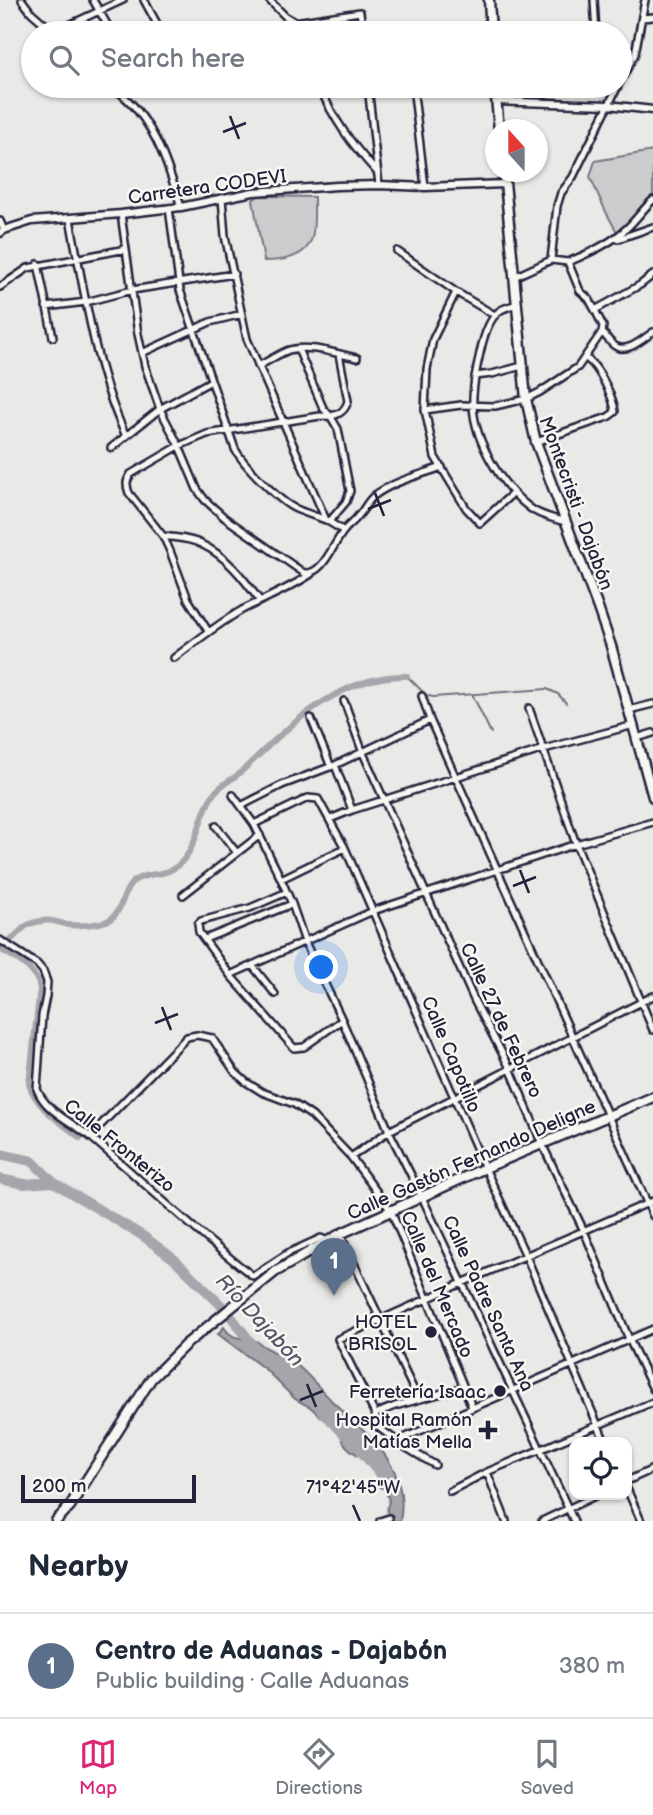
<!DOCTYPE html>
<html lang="en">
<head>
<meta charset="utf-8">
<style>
  body { margin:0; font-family:"Balsamiq Sans",sans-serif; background:#f6f6f7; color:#1f2937 }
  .controls { position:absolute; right:21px; bottom:21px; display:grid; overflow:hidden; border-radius:14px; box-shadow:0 2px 5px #0004 }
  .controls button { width:63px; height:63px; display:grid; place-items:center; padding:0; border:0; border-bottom:2px solid #e0e1e3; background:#fff; color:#1f2937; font:35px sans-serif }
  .compass { position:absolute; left:485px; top:119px; width:63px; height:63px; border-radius:50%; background:#fff; box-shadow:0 2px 5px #0004; rotate:339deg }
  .scale { position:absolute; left:21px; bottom:18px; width:175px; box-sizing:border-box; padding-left:7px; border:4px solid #22223b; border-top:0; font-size:19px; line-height:24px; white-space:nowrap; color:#22223b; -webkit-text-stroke:5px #f6f6f2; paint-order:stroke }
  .you { position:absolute; left:322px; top:968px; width:24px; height:24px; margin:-18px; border:5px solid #fff; border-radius:50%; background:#1a73e8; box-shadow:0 0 0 10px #1a73e833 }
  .badge { display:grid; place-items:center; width:46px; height:46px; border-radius:50%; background:#db2777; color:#fff; font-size:23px; font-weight:700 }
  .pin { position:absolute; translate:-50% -58px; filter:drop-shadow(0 2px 4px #0008) }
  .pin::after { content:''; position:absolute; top:37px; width:24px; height:21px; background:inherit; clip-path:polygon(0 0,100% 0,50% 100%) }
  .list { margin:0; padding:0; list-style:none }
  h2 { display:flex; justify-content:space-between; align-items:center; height:91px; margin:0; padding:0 28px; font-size:30px }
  h2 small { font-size:23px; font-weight:400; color:#747a83 }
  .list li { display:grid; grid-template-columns:46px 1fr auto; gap:21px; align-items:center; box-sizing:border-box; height:105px; padding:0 28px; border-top:2px solid #e0e1e3 }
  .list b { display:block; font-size:26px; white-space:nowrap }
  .list p { margin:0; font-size:23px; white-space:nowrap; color:#747a83 }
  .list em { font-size:23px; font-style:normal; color:#747a83 }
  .icon { flex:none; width:38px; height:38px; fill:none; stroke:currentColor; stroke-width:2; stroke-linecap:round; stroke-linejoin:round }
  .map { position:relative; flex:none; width:653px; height:1521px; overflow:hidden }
  .search { position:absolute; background:#fff; box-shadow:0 2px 5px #0004; left:21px; right:21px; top:21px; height:77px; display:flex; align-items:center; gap:18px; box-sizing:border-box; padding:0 24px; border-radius:38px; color:#747a83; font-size:26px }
  .sheet { height:196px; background:#fff }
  nav { display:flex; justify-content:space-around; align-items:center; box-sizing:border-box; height:98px; border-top:2px solid #e0e1e3; background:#fff; font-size:19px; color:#747a83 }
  nav a { display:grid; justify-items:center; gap:4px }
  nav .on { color:#db2777 }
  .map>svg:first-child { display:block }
  .green { fill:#ccccce; stroke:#777784; stroke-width:2 }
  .water { fill:#a5a5ac; stroke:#71717f; stroke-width:2 }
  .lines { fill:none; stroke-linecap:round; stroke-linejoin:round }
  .stream { stroke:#71717f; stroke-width:2 }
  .canal { stroke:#a5a5ac; stroke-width:6 }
  .river { stroke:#a5a5ac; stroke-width:10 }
  .minor-casing { stroke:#22223b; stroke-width:10 }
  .tertiary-casing { stroke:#22223b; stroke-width:11 }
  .primary-casing { stroke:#22223b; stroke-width:13 }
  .minor { stroke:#f6f6f2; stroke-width:5 }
  .tertiary { stroke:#f6f6f2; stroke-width:6 }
  .primary { stroke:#f6f6f2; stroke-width:8 }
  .ticks { fill:none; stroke:#22223b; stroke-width:2.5 }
  .poi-dot { fill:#22223b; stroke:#f6f6f2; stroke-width:2.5 }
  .labels { text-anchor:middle; stroke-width:5; stroke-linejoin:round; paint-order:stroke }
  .street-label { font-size:19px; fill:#22223b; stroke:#f6f6f2 }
  .poi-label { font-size:19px; fill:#22223b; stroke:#f6f6f2; text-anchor:end }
  .water-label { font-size:21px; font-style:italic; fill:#565668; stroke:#f6f6f2 }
  .ticks-label { font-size:18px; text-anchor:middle; fill:#22223b; stroke:#f6f6f2; stroke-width:5; stroke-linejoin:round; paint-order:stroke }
</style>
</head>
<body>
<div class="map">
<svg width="653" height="1521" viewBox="0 0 653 1521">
  <rect width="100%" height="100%" fill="#e9e9e7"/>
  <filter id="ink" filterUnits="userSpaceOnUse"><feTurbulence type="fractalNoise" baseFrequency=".0143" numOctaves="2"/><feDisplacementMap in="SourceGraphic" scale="14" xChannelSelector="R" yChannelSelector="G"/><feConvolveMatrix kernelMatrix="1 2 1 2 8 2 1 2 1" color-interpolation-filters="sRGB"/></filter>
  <g filter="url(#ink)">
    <path class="green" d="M653 151V196L644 203 618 234 606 212 590 177 595 161Z
      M258 196 314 197C314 210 315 225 312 238 306 258 281 261 264 261L253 200Z"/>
    <path class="water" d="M224 1327C233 1342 243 1336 256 1341 259 1343 262 1345 265 1347 276 1353 288 1359 298 1366 310 1376 321 1390 332 1401 367 1435 411 1465 400 1521H389L387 1509 389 1501 385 1486 382 1488 378 1486 380 1479 373 1462C357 1455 339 1448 341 1428L333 1421 325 1420 310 1407 295 1399 266 1370 218 1334Z"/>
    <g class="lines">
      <path class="stream" d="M407 676 426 695 433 697 547 689 558 694 566 703
        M473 696 491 733
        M0 953 4 949"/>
      <path class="canal" d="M10 941C15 936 21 930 26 926 35 921 48 919 57 922 58 922 67 925 67 925 78 926 106 925 113 917 124 907 122 891 134 881 150 869 167 881 185 858 199 840 200 813 213 795 219 785 234 779 242 771 287 728 339 674 407 676
        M0 949C16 959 36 968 40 988L29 1084C36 1108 61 1122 80 1138"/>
      <path class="river" d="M0 1154 32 1161 53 1182 143 1236 174 1259 225 1309 257 1350
        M0 1179 24 1184 53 1182
        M322 1411 350 1440
        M361 1451 384 1479"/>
      <defs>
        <path id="minor" d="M22 0 31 12 55 33
          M93 0 112 33
          M144 0 162 33
          M269 0 285 16 295 22
          M594 0 596 33
          M642 18 653 17
          M54 32 123 0
          M299 33 295 22 360 12 363 33
          M620 82 635 54 645 0
          M113 86C121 94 130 101 137 110 160 138 170 173 181 207
          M319 86C334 120 351 144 377 172
          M368 86 379 185
          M413 86 425 187
          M222 198 225 236 247 339 326 520 344 531
          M169 208 180 290 235 449C243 464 279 501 294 508 304 513 316 516 326 520
          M121 214 138 334 145 366 160 409 179 446 197 489 205 500 225 518 304 573C323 575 332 546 343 532 347 526 354 522 358 516 365 509 367 501 375 495 394 481 420 475 442 467
          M70 219C84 289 95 371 126 436
          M0 221 4 230
          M618 239 653 227
          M397 251 456 292 491 313 496 315
          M568 262C588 254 610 244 626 229 636 220 643 209 653 200
          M38 264 53 337
          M514 277 551 260
          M0 287 28 268 126 249
          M456 292 433 339 427 369 425 410 435 457 466 508 480 523 513 493
          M517 304C512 306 506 307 501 310 489 317 483 339 480 353 476 370 472 389 473 406 475 442 502 487 530 508 540 516 553 518 565 522
          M46 307 86 302 132 290 234 274
          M595 310 640 285 653 275
          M602 332C606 336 610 343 615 346 627 354 643 339 653 332
          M298 349 323 408 331 417 338 429 350 491 346 502 329 522
          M142 353 210 322 242 314
          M258 366C267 362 280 353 289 350 308 344 338 354 357 358
          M475 376 492 374 522 366
          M526 399 540 392 578 367 602 332 603 326 595 310 589 299 580 291 568 262 551 260 557 206 561 193 573 177 618 86
          M425 410 461 405 495 406 526 399
          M536 442 608 417 615 412C614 399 598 364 585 358
          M111 448 160 409 211 381
          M163 536C175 538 190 538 201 544 227 556 244 579 260 601
          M208 631 188 599 170 551 163 536 129 493C126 485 126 481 131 474L179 446 207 434 320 416C333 417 344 415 348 401L339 354
          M174 658C196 641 218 624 242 610 265 598 289 589 311 574
          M422 696 430 720 653 1216
          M344 701 363 753 475 1002 510 1068 542 1144 584 1231 629 1339 653 1389
          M529 708 576 844 653 1030
          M629 710 653 704
          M311 718 331 767
          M637 738 653 733
          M335 765 352 810
          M233 795 254 824 281 879 292 904 305 942 342 1020 389 1131 422 1197 574 1521
          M241 806 282 785 335 765 430 720
          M330 819 352 810 544 749 634 725
          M254 824 308 798 318 799 345 848 485 1168 526 1256 605 1442
          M216 826 237 853
          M281 879 345 848
          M287 892 250 908 201 921 198 924 199 932 230 975 294 1048 304 1047 342 1020
          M183 895 260 835
          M205 939 292 904
          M0 940 37 964 43 971 47 982 46 996 42 1016 37 1089C46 1113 75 1123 93 1139 146 1184 197 1234 253 1276L288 1253 321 1238 328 1241
          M252 965 275 994
          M230 975 373 911 576 844 653 822
          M90 1136 187 1037 197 1035 212 1038 235 1072 246 1082 262 1092 294 1104 312 1116 351 1157 391 1211 472 1407
          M351 1157 389 1131 653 996
          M340 1234 418 1399
          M375 1414 395 1406 464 1387
          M397 1441 653 1329
          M435 1465 405 1447 378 1427 375 1414 338 1339 462 1283 653 1201
          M487 1472 506 1521
          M627 1481 653 1469
          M627 1489 641 1521
          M450 1491 487 1472 653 1402
          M380 1521 389 1518
          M542 1521 597 1495"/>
        <path id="tertiary" d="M496 101 608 105 653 110
          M0 233 4 230 32 221 121 214 181 207 253 192 337 186 379 185 425 187 505 184"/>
        <path id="primary" d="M489 0 491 33
          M495 86 499 130
          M504 172 526 399 536 442 598 608 611 646 653 797
          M56 1521 70 1506 151 1379 185 1345 275 1272 340 1234 485 1168 653 1097"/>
      </defs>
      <use href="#minor" class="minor-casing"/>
      <use href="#tertiary" class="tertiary-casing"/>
      <use href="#primary" class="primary-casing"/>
      <use href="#minor" class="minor"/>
      <use href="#tertiary" class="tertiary"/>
      <use href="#primary" class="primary"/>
    </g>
  </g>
  <path class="ticks" d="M230 116 239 139M223 132 246 123M375 493 384 516M368 509 391 500M520 870 529 893M513 886 536 877M162 1007 171 1030M155 1023 178 1014M307 1384 316 1407M300 1400 323 1391M353 1505 360 1521"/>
  <g class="poi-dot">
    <circle cx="431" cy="1332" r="7"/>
    <circle cx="500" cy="1391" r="7"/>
    <path d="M484.5 1419.5h7v7h7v7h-7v7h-7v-7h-7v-7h7z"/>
  </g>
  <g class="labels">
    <g class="street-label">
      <text transform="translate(207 186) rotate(-8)" y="7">Carretera CODEVI</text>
      <text transform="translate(577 503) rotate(70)" y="7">Montecristi - Dajabón</text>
      <text transform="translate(502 1020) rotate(65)" y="7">Calle 27 de Febrero</text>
      <text transform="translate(452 1054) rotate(67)" y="7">Calle Capotillo</text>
      <text transform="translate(120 1145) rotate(39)" y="7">Calle Fronterizo</text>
      <text transform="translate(471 1159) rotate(-24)" y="7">Calle Gastón Fernando Deligne</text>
      <text transform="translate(438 1284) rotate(67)" y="7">Calle del Mercado</text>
      <text transform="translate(489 1303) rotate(65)" y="7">Calle Padre Santa Ana</text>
    </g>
    <g class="poi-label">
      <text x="417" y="1328">HOTEL<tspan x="417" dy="22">BRISOL</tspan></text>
      <text x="486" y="1398">Ferretería Isaac</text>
      <text x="472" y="1426">Hospital Ramón<tspan x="472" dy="22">Matías Mella</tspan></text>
    </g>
    <g class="water-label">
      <text transform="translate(260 1320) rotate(47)" y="7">Río Dajabón</text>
    </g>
  </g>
  <g class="ticks-label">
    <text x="353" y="1493">71°42'45"W</text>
  </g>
</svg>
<div class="controls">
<button><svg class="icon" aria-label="locate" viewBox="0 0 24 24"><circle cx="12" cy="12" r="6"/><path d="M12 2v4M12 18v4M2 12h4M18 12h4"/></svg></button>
</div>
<svg class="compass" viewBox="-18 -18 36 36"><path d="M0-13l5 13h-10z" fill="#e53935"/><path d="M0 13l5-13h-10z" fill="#747a83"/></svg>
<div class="scale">200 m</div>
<div class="you"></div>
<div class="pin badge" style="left:334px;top:1296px;background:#5c6f8a">1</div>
<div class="search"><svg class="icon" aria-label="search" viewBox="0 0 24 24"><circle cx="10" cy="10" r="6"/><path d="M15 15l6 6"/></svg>Search here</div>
</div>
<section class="sheet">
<h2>Nearby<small></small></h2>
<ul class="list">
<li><span class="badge" style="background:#5c6f8a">1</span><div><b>Centro de Aduanas - Dajabón</b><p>Public building · Calle Aduanas</p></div><em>380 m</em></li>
</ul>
</section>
<nav>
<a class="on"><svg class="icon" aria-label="map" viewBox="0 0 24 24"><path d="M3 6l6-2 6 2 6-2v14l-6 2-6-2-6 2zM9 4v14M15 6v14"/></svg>Map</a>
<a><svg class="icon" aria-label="directions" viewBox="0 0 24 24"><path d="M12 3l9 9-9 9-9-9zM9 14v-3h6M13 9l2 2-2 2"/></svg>Directions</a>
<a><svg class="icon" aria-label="saved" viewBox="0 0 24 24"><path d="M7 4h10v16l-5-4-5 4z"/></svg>Saved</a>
</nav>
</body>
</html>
